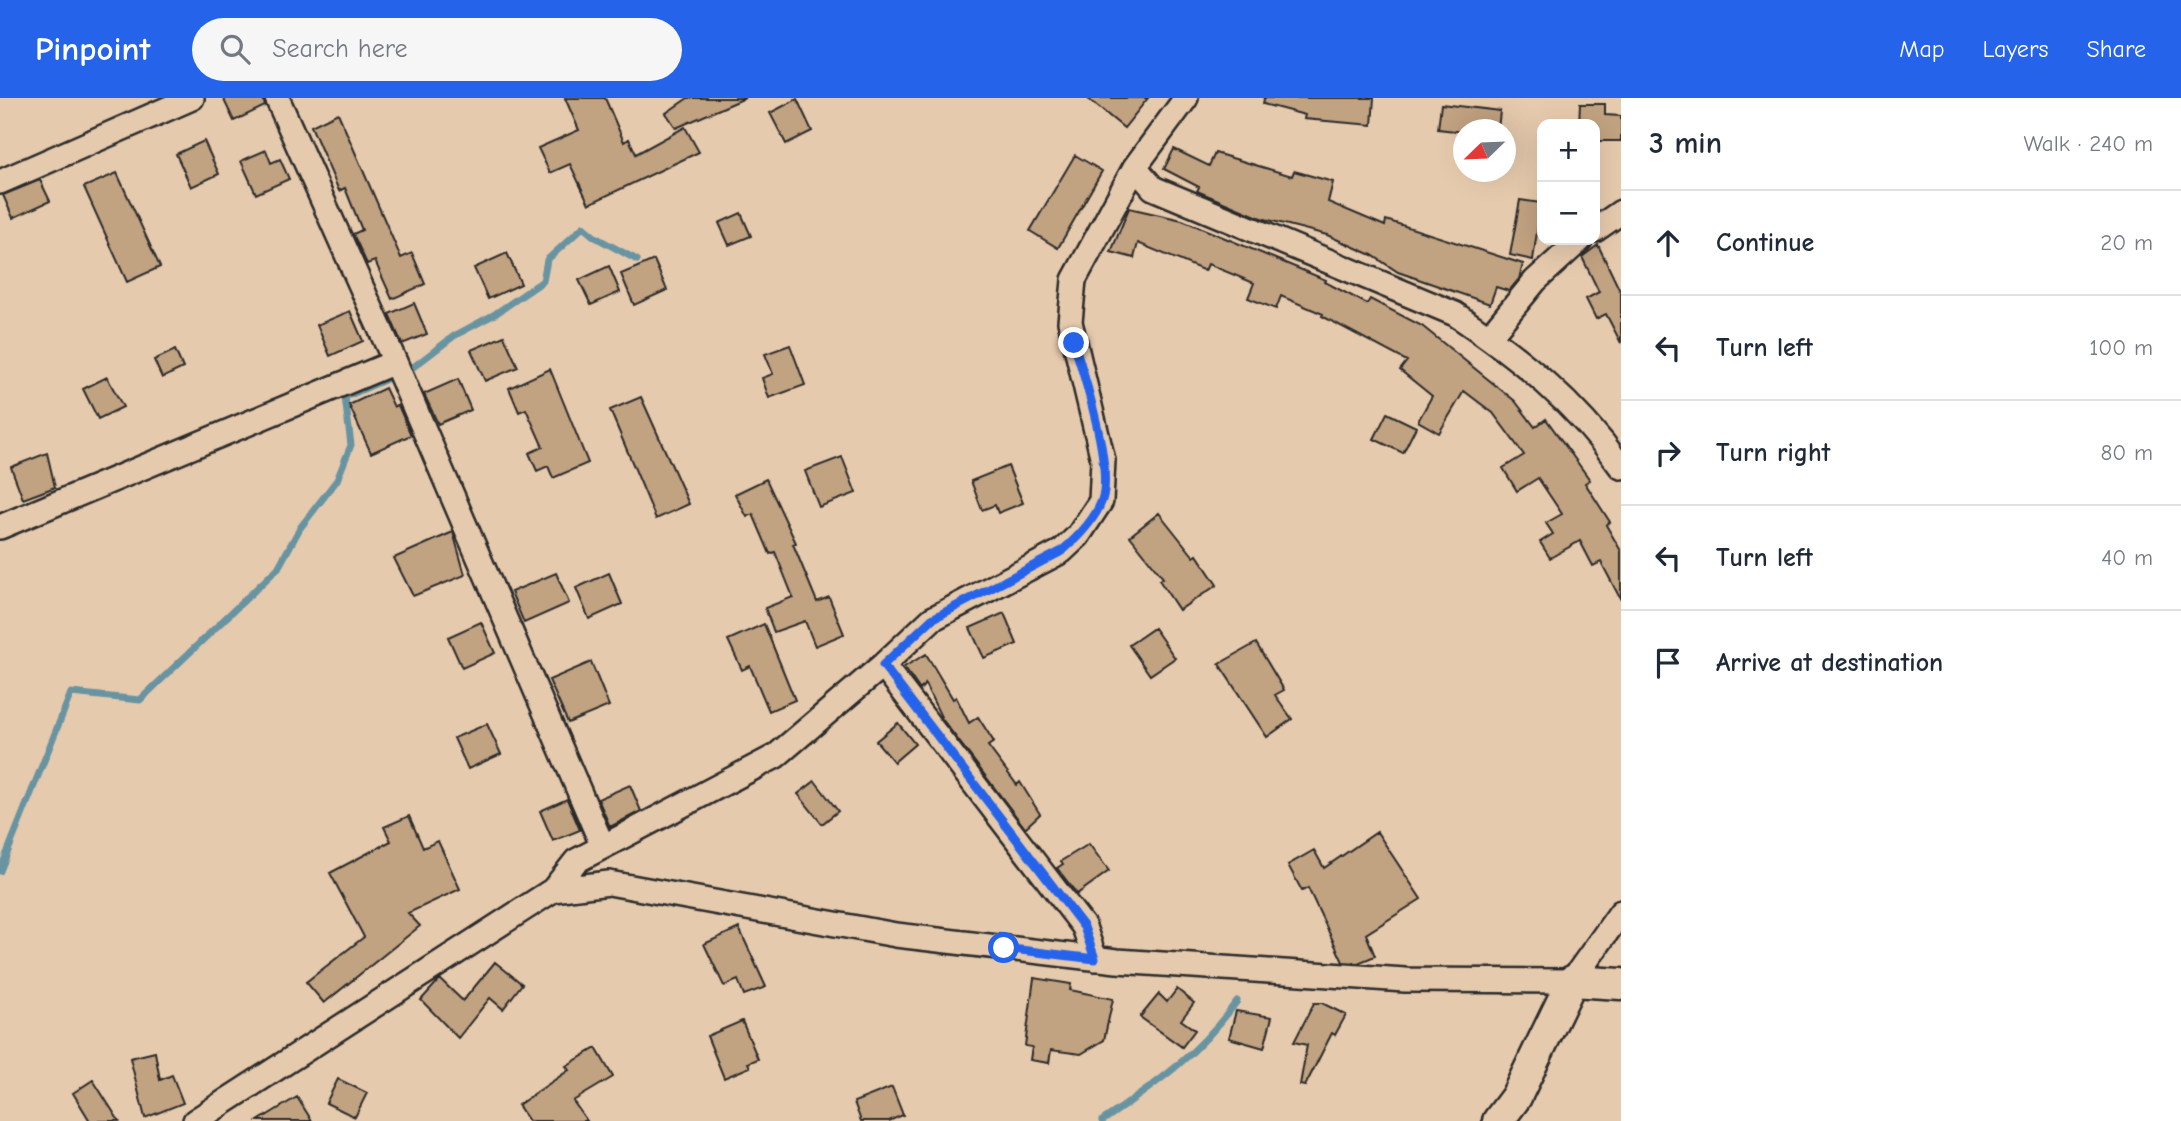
<!DOCTYPE html>
<html lang="en">
<head>
<meta charset="utf-8">
<style>
  body { margin:0; font-family:"Comic Neue",sans-serif; background:#f6f6f7; color:#1f2937 }
  .controls { position:absolute; right:21px; top:21px; display:grid; overflow:hidden; border-radius:14px; box-shadow:0 7px 28px #0002 }
  .controls button { width:63px; height:63px; display:grid; place-items:center; padding:0; border:0; border-bottom:2px solid #e0e1e3; background:#fff; color:#1f2937; font:35px sans-serif }
  .compass { position:absolute; left:1453px; top:21px; width:63px; height:63px; border-radius:50%; background:#fff; box-shadow:0 7px 28px #0002; rotate:247deg }
  .stop { position:absolute; width:21px; height:21px; margin:-16px; border:5px solid #2563eb; border-radius:50%; background:#fff }
  .stop.end { background:#2563eb; border-color:#fff; box-shadow:0 2px 7px #0008 }
  .list { margin:0; padding:0; list-style:none }
  h2 { display:flex; justify-content:space-between; align-items:center; height:91px; margin:0; padding:0 28px; font-size:30px }
  h2 small { font-size:23px; font-weight:400; color:#747a83 }
  .list li { display:grid; grid-template-columns:46px 1fr auto; gap:21px; align-items:center; box-sizing:border-box; height:105px; padding:0 28px; border-top:2px solid #e0e1e3 }
  .list b { display:block; font-size:26px; white-space:nowrap }
  .list em { font-size:23px; font-style:normal; color:#747a83 }
  .icon { flex:none; width:38px; height:38px; fill:none; stroke:currentColor; stroke-width:2; stroke-linecap:round; stroke-linejoin:round }
  .map { position:relative; flex:none; width:1621px; height:1023px; overflow:hidden }
  header { display:flex; align-items:center; gap:42px; box-sizing:border-box; height:98px; padding:0 35px; background:#2563eb; color:#fff }
  header strong { font-size:33px }
  nav { display:flex; gap:38px; margin-inline-start:auto; font-size:24px }
  .search { width:490px; height:63px; background:#f6f6f7; display:flex; align-items:center; gap:18px; box-sizing:border-box; padding:0 24px; border-radius:38px; color:#747a83; font-size:26px }
  main { display:flex }
  aside { flex:1; background:#fff }
  .map>svg:first-child { display:block }
  .lines { fill:none; stroke-linecap:round; stroke-linejoin:round }
  .stream { stroke:#6894a2; stroke-width:7 }
  .building { fill:#c1a281; stroke:#2b2b2b; stroke-width:2 }
  .minor-casing { stroke:#2b2b2b; stroke-width:28 }
  .tertiary-casing { stroke:#2b2b2b; stroke-width:35 }
  .minor { stroke:#e6caad; stroke-width:23 }
  .tertiary { stroke:#e6caad; stroke-width:30 }
  .route { stroke:#2563eb; stroke-width:9 }
</style>
</head>
<body>
<header>
<strong>Pinpoint</strong>
<div class="search"><svg class="icon" aria-label="search" viewBox="0 0 24 24"><circle cx="10" cy="10" r="6"/><path d="M15 15l6 6"/></svg>Search here</div>
<nav><a>Map</a><a>Layers</a><a>Share</a></nav>
</header>
<main>
<div class="map">
<svg width="1621" height="1023" viewBox="0 0 1621 1023">
  <rect width="100%" height="100%" fill="#e6caad"/>
  <filter id="ink" filterUnits="userSpaceOnUse"><feTurbulence type="fractalNoise" baseFrequency=".0143" numOctaves="2"/><feDisplacementMap in="SourceGraphic" scale="14" xChannelSelector="R" yChannelSelector="G"/><feConvolveMatrix kernelMatrix="1 2 1 2 8 2 1 2 1" color-interpolation-filters="sRGB"/></filter>
  <g filter="url(#ink)">
    <g class="lines">
      <path class="stream" d="M0 773 71 595 140 602 278 470 300 430 337 382 351 347 345 299 412 270 454 238 495 216 543 183 547 162 583 129 595 139 637 162
        M1102 1023C1155 987 1199 956 1237 903"/>
    </g>
    <path class="building" d="M223 0H263L265 8 234 23Z
      M565 0H605L624 44 629 41 636 56 685 29 699 54 589 106 570 66 550 75 538 50 579 32Z
      M688 0H745L676 30 666 15Z
      M1087 0H1148L1124 30Z
      M1264 0H1374L1372 27 1304 21 1305 17 1263 6Z
      M797 1 812 33 786 46 770 15Z
      M1441 6 1500 13 1498 32H1464V34L1438 31Z
      M1580 6H1605V17L1621 18V43H1595V26H1579Z
      M338 15 401 160 412 155 425 186 392 201 375 163 367 166 353 136 362 132 345 90 339 93 311 28Z
      M204 43 219 76 191 89 176 56Z
      M1174 51 1209 68 1215 55 1292 78 1294 73 1333 84 1328 104 1385 128 1386 122 1523 166 1519 181 1509 193 1496 189 1490 206 1398 174 1372 157 1327 137 1261 120 1197 93 1199 89 1164 71Z
      M266 52 271 65 280 61 289 81 256 96 241 63Z
      M1075 57 1102 73 1058 150 1030 133Z
      M117 75 160 169 127 184 84 89Z
      M40 82 50 103 13 120 3 97Z
      M1520 102 1541 105 1533 162 1510 157Z
      M1129 110 1182 122 1326 182 1325 184 1367 206 1370 201 1422 228 1515 303 1535 329 1546 321 1590 382 1585 385 1610 424 1606 427 1621 453V502L1601 464 1593 468 1580 443 1550 460 1540 444 1553 436 1546 425 1562 416 1538 380 1517 393 1503 370 1524 357 1493 315 1464 293 1439 335 1418 323 1432 298 1400 272 1407 263 1322 218 1323 216 1281 198 1276 211 1248 200 1254 185 1208 166 1205 173 1138 145 1134 160 1111 154Z
      M741 115 751 138 729 147 719 125Z
      M1598 147 1621 195V245L1606 216 1596 221 1586 201 1599 194 1582 159Z
      M507 155 521 186 488 201 474 170Z
      M654 162 667 192 634 207 621 176Z
      M609 168 620 194 591 207 579 182Z
      M414 205 427 236 402 246 389 216Z
      M350 213 363 243 330 258 317 227Z
      M504 238 518 269 485 283 471 252Z
      M790 247 805 287 769 300 762 280 773 276 765 256Z
      M175 252 183 270 162 280 154 262Z
      M550 271 588 365 553 380 548 368 537 373 529 355 543 349 526 311 519 314 509 290Z
      M107 279 123 309 98 321 83 291Z
      M458 281 471 312 438 326 424 296Z
      M385 290 394 309 398 307 411 337 371 355 349 307Z
      M641 299 689 406 656 421 610 312Z
      M1387 315 1416 329 1403 355 1374 341Z
      M47 355 55 389 23 401 11 369Z
      M842 359 856 395 819 409 805 373Z
      M1008 368 1023 405 998 415 995 407 982 412 971 383Z
      M766 381 796 445 793 446 817 504 829 499 844 536 815 548 805 523 774 534 765 510 793 499 775 454 770 456 753 416 747 419 735 396Z
      M1159 415 1194 459 1197 457 1217 487 1179 512 1159 482 1163 480 1130 438Z
      M453 434 465 477 413 498 394 460Z
      M556 475 569 505 524 525 511 494Z
      M609 475 622 506 589 521 576 490Z
      M1004 515 1017 546 984 560 970 530Z
      M481 524 495 555 462 570 448 539Z
      M764 526 795 602 769 613 750 568 742 572 728 542Z
      M1154 530 1175 560 1150 577 1129 547Z
      M1256 545 1284 592 1275 597 1292 621 1267 639 1219 566Z
      M926 556 953 601 956 599 969 625 978 619 994 644 988 648 1017 687 1020 684 1040 716 1025 730 942 621 925 586 920 592 904 569Z
      M591 564 609 608 568 625 549 582Z
      M898 625 915 646 894 664 876 643Z
      M487 626 501 656 468 671 454 640Z
      M815 683 838 713 822 726 798 696Z
      M630 687 641 713 610 729 598 701Z
      M567 701 580 732 553 743 540 713Z
      M409 718 423 750 438 743 460 791 408 815 420 828 324 905 306 884 364 839 330 775 391 743 384 729Z
      M1377 734 1421 801 1366 836 1375 858 1358 865 1343 864 1308 790 1302 793 1288 767 1314 752 1324 770Z
      M1089 746 1109 773 1077 796 1057 770 1063 766 1061 763Z
      M739 830 766 889 744 897 738 882 724 888 704 846Z
      M495 864 522 886 503 911 490 900 458 940 421 902 440 881 463 903Z
      M1034 880 1071 886 1070 892 1113 901 1104 942 1081 956 1051 952 1049 965 1030 962 1032 949 1025 948Z
      M1177 891 1194 905 1181 922 1195 932 1182 949 1140 919 1159 896 1167 904Z
      M1314 905H1322L1346 917 1335 937 1332 935 1305 988 1300 987 1307 947 1294 944Z
      M1236 913 1272 919 1264 950 1229 940Z
      M742 923 758 961 748 965 750 969 724 980 707 938Z
      M596 950 613 979 573 1003 587 1023H529L518 1007 569 972 566 968Z
      M155 954 160 982 172 977 183 1005 145 1020 130 960Z
      M338 981 367 995 355 1019 326 1005Z
      M93 982 119 1023H90L73 995Z
      M892 989 903 1017 889 1023H861L854 1004Z
      M297 999 312 1023H258Z"/>
    <g class="lines">
      <defs>
        <path id="minor" d="M1135 69 1153 90 1455 216C1519 259 1576 305 1621 369
          M0 84 192 0
          M1595 132 1621 114
          M1489 239 1535 183 1580 142
          M395 264 603 749
          M0 429 395 264 277 0
          M883 567 1084 829 1095 861
          M553 792 576 763 776 658 883 567 932 521 1062 453 1078 438 1101 403 1103 362 1070 224 1074 182 1135 69 1186 0
          M195 1023 553 792 609 785 896 837 1117 863 1405 882 1572 883 1621 814"/>
        <path id="tertiary" d="M1498 1023 1516 999 1572 883 1621 886"/>
      </defs>
      <use href="#minor" class="minor-casing"/>
      <use href="#tertiary" class="tertiary-casing"/>
      <use href="#minor" class="minor"/>
      <use href="#tertiary" class="tertiary"/>
    </g>
  </g>
  <g class="lines" filter="url(#ink)">
    <path class="route" d="M1004 850 1095 861 1084 829 883 567 932 521 1062 453C1077 440 1095 422 1102 402 1113 369 1085 280 1074 245"/>
  </g>
</svg>
<div class="controls">
<button>+</button>
<button>−</button>
</div>
<svg class="compass" viewBox="-18 -18 36 36"><path d="M0-13l5 13h-10z" fill="#e53935"/><path d="M0 13l5-13h-10z" fill="#747a83"/></svg>
<div class="stop" style="left:1004px;top:850px"></div>
<div class="stop end" style="left:1074px;top:245px"></div>
</div>
<aside>
<h2>3 min<small>Walk · 240 m</small></h2>
<ul class="list">
<li><svg class="icon" aria-label="ahead" viewBox="0 0 24 24"><path d="M12 20V5M6 11l6-6 6 6"/></svg><div><b>Continue</b></div><em>20 m</em></li>
<li><svg class="icon" aria-label="left" viewBox="0 0 24 24"><path d="M17 20v-9H6M10 6l-5 5 5 5"/></svg><div><b>Turn left</b></div><em>100 m</em></li>
<li><svg class="icon" aria-label="right" viewBox="0 0 24 24"><path d="M7 20v-9h11M14 6l5 5-5 5"/></svg><div><b>Turn right</b></div><em>80 m</em></li>
<li><svg class="icon" aria-label="left" viewBox="0 0 24 24"><path d="M17 20v-9H6M10 6l-5 5 5 5"/></svg><div><b>Turn left</b></div><em>40 m</em></li>
<li><svg class="icon" aria-label="arrive" viewBox="0 0 24 24"><path d="M6 21V4h12l-3 4 3 4H6"/></svg><div><b>Arrive at destination</b></div></li>
</ul>
</aside>
</main>
</body>
</html>
